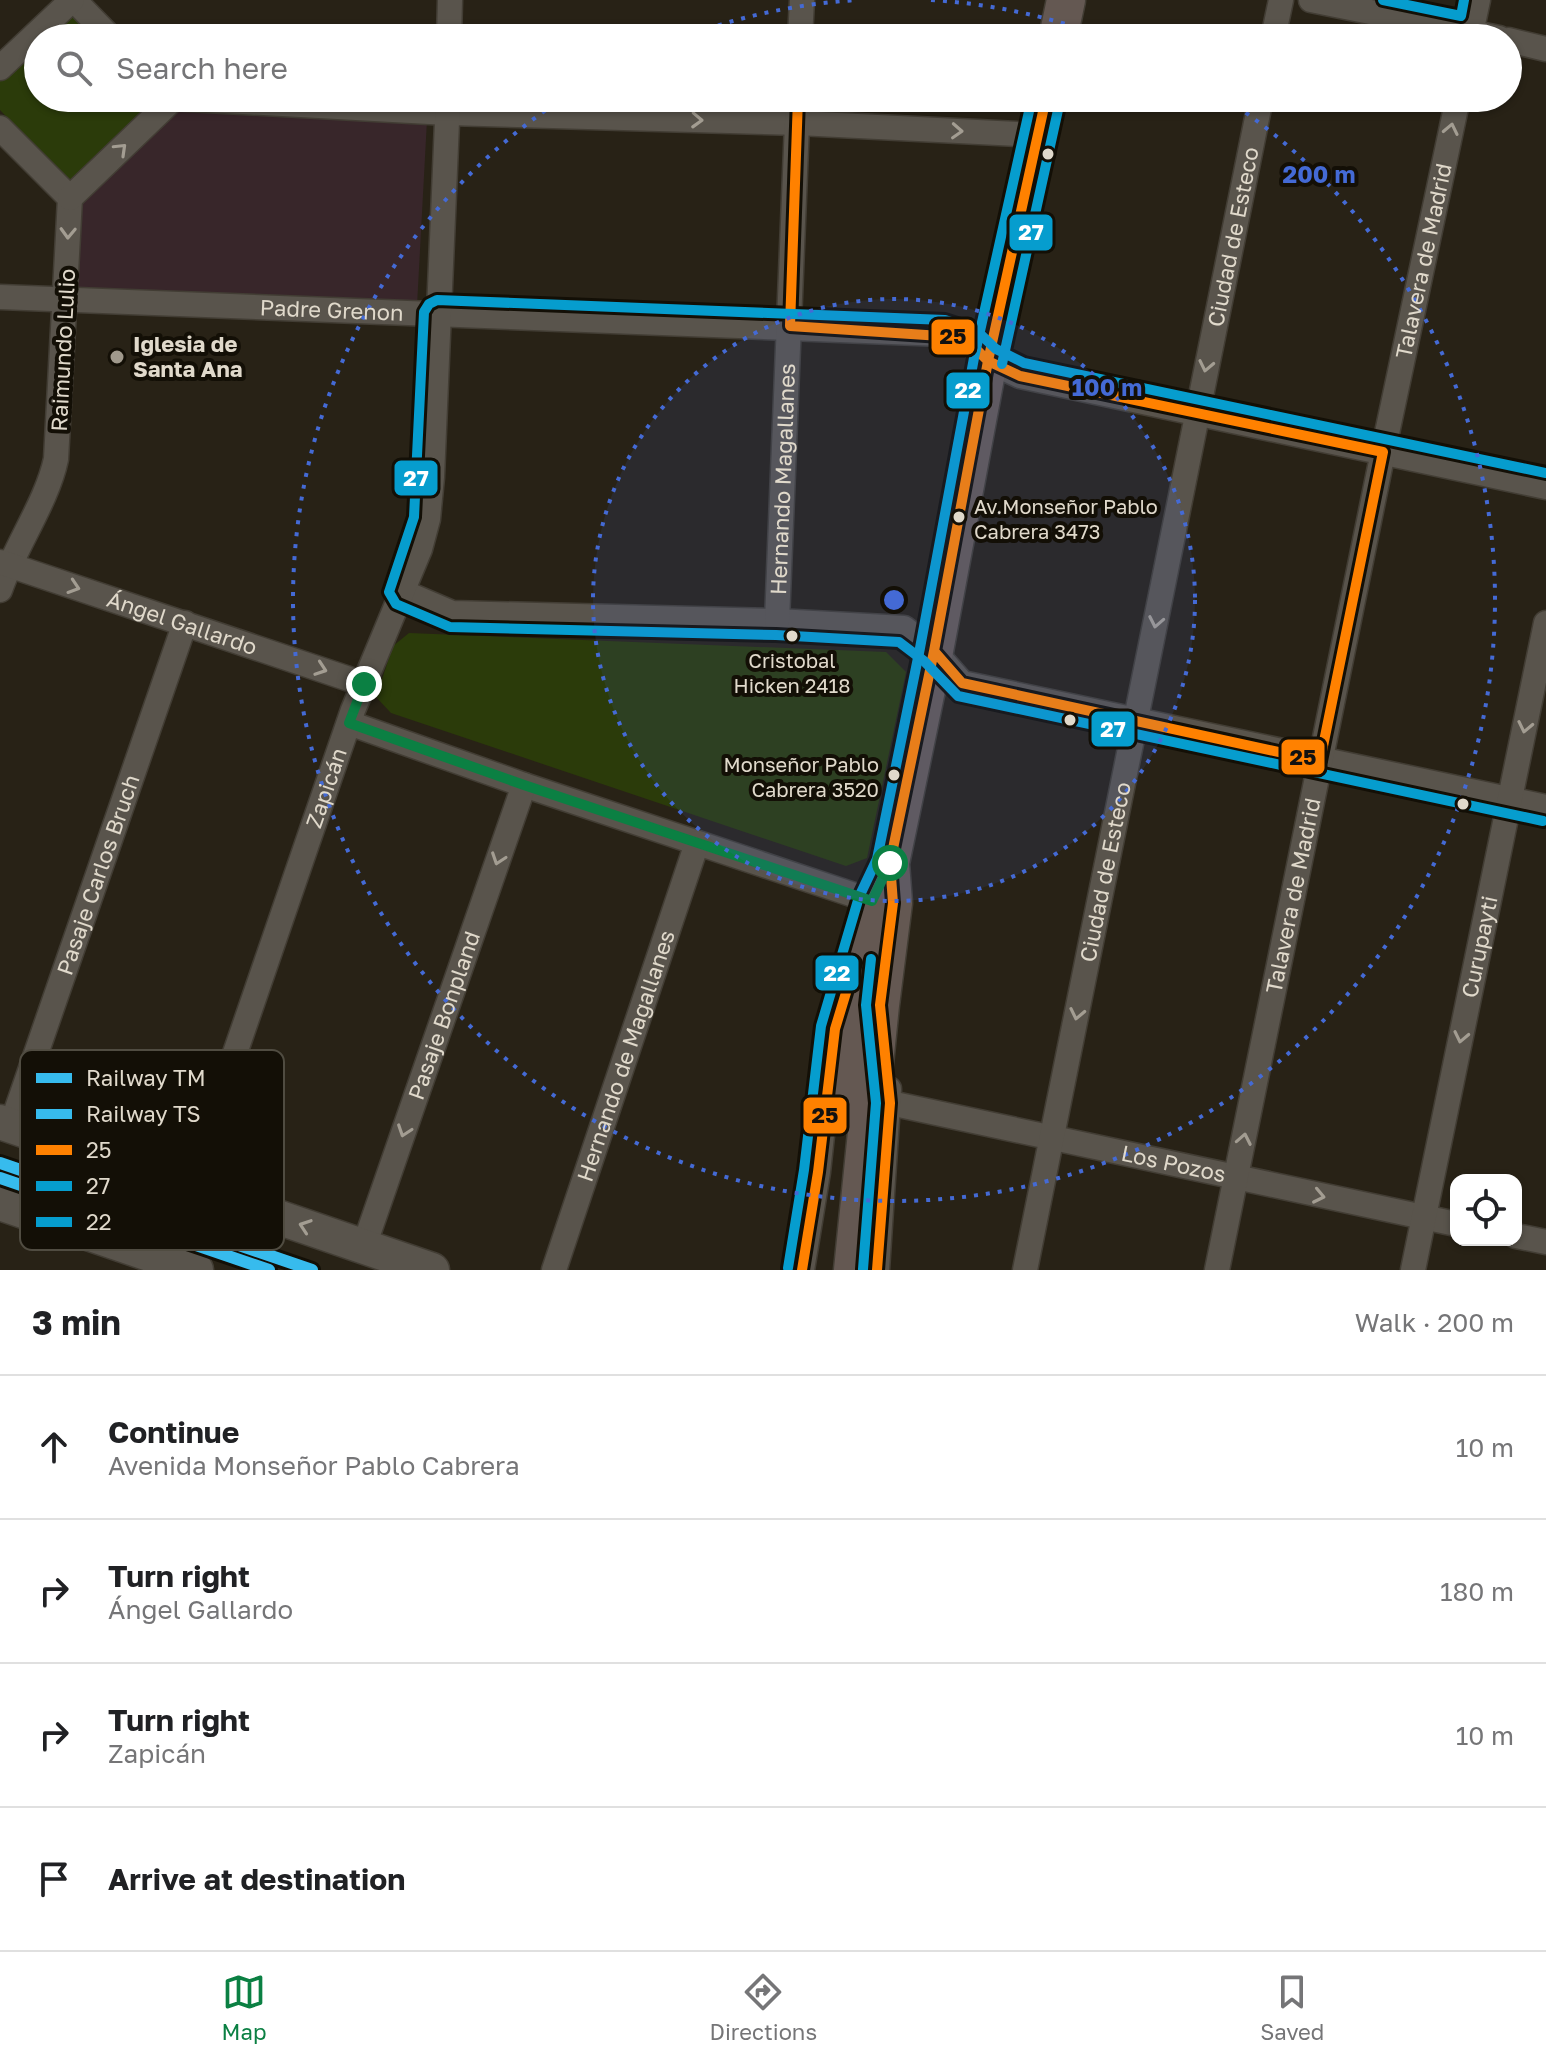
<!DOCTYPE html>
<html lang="en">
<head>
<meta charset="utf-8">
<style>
  body { margin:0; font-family:"Golos Text",sans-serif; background:#f2f2f2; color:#202124 }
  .controls { position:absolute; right:24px; bottom:24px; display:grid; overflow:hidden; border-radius:16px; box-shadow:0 2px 6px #0004 }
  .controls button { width:72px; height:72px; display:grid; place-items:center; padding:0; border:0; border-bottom:2px solid #e0e0e0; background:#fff; color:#202124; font:40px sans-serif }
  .stop { position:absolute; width:24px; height:24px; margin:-18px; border:6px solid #0b8043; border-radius:50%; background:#fff }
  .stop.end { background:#0b8043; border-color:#fff; box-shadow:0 2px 8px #0008 }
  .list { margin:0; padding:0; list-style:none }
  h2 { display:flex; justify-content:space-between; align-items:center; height:104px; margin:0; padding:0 32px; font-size:34px }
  h2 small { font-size:26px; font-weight:400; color:#757577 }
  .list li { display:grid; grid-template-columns:52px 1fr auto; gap:24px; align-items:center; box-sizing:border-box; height:144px; padding:0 32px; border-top:2px solid #e0e0e0 }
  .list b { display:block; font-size:30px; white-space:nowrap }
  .list p { margin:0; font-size:26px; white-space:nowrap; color:#757577 }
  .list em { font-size:26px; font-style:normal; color:#757577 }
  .icon { flex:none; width:44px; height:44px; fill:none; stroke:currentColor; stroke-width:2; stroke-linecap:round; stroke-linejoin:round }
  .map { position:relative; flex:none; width:1546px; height:1270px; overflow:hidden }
  .search { position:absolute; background:#fff; box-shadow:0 2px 6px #0004; left:24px; right:24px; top:24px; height:88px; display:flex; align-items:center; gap:20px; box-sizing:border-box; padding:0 28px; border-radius:44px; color:#757577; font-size:30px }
  .sheet { height:680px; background:#fff }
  nav { display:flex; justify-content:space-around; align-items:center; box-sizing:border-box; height:112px; border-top:2px solid #e0e0e0; background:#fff; font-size:22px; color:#757577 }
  nav a { display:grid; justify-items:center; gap:4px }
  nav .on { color:#0b8043 }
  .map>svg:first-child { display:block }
  .education { fill:#38262a }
  .green { fill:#2b3b0a }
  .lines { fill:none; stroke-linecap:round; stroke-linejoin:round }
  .minor-casing { stroke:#423d34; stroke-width:27 }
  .secondary-casing { stroke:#423d34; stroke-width:37 }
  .primary-casing { stroke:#423d34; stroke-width:41 }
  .path { stroke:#5f5b52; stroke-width:4; stroke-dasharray:8 4; stroke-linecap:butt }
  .minor { stroke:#59544c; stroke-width:24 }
  .secondary { stroke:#59544c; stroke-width:34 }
  .primary { stroke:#645852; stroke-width:38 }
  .bus-1-casing { stroke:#130f06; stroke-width:16 }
  .bus-2-casing { stroke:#130f06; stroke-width:16 }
  .bus-3-casing { stroke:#130f06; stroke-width:16 }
  .bus-1 { stroke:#ff8100; stroke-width:10 }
  .bus-2 { stroke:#069dce; stroke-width:10 }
  .bus-3 { stroke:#069dce; stroke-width:10 }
  .rail-1-casing { stroke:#130f06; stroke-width:18 }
  .rail-2-casing { stroke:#130f06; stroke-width:18 }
  .rail-1 { stroke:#37bbed; stroke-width:12 }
  .rail-2 { stroke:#37bbed; stroke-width:12 }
  .oneway { stroke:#a39d92 }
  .route { stroke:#0b8043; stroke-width:10 }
  .ring { fill:none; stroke:#446ad5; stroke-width:4; stroke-dasharray:4 8 }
  .bus-dot { fill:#e0d9cb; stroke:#130f06; stroke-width:3 }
  .poi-dot { fill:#a0998c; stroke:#130f06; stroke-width:3 }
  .labels { text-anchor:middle; stroke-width:8; stroke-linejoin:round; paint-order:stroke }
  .bus-label { font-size:20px; fill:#e0d9cb; stroke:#130f06; text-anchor:start }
  .street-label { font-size:22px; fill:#e0d9cb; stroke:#130f06 }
  .poi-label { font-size:22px; font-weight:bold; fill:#e0d9cb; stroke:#130f06; text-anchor:start }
  .key { fill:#130f06; stroke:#504c41; stroke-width:2 }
  .key-label { font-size:22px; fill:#e0d9cb }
  .centre { fill:#446ad5; stroke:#130f06; stroke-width:4 }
  .ring-label { font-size:24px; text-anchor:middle; font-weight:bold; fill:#446ad5; stroke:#130f06; stroke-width:8; stroke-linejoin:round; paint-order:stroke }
  .line-badge { stroke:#130f06; stroke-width:3 }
  .badge-label { font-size:22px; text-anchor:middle; font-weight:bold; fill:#fff }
  .pale-badge-label { font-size:22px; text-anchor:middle; font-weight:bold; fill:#111 }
</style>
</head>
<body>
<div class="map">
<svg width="1546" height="1270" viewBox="0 0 1546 1270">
  <rect width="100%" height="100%" fill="#282216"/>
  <path class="education" d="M176 110 427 120 417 306 75 294 76 211Z"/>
  <path class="green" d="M70 12 95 38H42Z
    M38 42V98H153L155 101 70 182 0 110V79Z
    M409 633 886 652 906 672 867 858 846 866 391 713 376 697 393 646Z"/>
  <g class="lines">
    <defs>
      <g id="minor">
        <path d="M74 0 111 38"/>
        <path d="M1311 0 1499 38"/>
        <path d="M449 38 450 0"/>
        <path d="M800 38 802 0"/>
        <path d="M1273 38 1281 0"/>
        <path d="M1470 38 1478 0"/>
        <path d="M1508 40 1546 49"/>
        <path d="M0 68 72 0"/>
        <path d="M170 98 448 113 798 123 1038 135"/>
        <path d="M0 128 70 198 56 459C47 502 15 546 0 590"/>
        <path d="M70 198 172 100"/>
        <path id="s1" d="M0 297 943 334 969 342 988 361 1020 376 1546 487"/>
        <path id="s2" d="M0 562 364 684"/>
        <path d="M403 592 452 613 777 621 904 628 934 651 962 683 1546 807"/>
        <path id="s3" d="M777 621 798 98"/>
        <path d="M349 723 524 785 872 901"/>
        <path id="s4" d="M890 1103 1456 1224"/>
        <path id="s5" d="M11 1126 185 623"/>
        <path id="s6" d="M189 1187 353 710 420 549 428 519 432 477 448 98"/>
        <path d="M1516 1236 1546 1242"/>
        <path id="s7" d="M364 1246 524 785"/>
        <path id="s8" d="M554 1270 697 843"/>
        <path d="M802 1270 818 1172 831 1053"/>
        <path d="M877 1270 889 1089"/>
        <path id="s9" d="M1025 1270 1261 98"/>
        <path id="s10" d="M1217 1270 1383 452 1458 98"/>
        <path id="s11" d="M1413 1270 1546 623"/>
      </g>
      <path id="secondary" d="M0 1122 432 1270
        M0 1203 196 1270"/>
      <path id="primary" d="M1058 38 1066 0
        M844 1113 854 966 877 891
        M853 1270 880 1005 893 903 890 863 934 651 988 361 1046 98"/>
    </defs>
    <use href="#minor" class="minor-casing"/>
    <use href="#secondary" class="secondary-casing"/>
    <use href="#primary" class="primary-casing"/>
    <path class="path" d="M216 1253 267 1270"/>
    <use href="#minor" class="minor"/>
    <use href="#secondary" class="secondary"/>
    <use href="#primary" class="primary"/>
    <defs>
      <path id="bus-1" d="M798 98 790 326 956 337 969 342 988 361 1020 376 1383 452 1320 761 962 683 934 651
        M802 1270 818 1172 835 1029 855 963
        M877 1270 890 1103 880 1005 893 903 890 863 934 651 988 361 1046 98"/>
      <path id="bus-2" d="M1002 364 1060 101
        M1543 821 958 696 924 661 899 642 776 635 450 627 396 604 389 592 414 517 424 312 429 304 437 300 945 320 976 330 996 349 1024 363 1546 473"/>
      <path id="bus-3" d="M1383 0 1461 16 1464 0
        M788 1268 804 1170 821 1026 859 897 877 859 920 648 974 358 1032 98
        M863 1269 876 1103 866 1005 871 959"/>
    </defs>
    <use href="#bus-1" class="bus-1-casing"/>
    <use href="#bus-2" class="bus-2-casing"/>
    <use href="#bus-3" class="bus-3-casing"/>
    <use href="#bus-1" class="bus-1"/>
    <use href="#bus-2" class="bus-2"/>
    <use href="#bus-3" class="bus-3"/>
    <defs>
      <path id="rail-1" d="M0 1163 312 1270"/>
      <path id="rail-2" d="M0 1178 269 1270"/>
    </defs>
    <use href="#rail-1" class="rail-1-casing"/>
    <use href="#rail-2" class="rail-2-casing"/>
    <use href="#rail-1" class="rail-1"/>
    <use href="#rail-2" class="rail-2"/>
  </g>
  <defs><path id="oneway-chevron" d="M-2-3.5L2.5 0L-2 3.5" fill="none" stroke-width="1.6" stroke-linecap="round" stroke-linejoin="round" transform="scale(2)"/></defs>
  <g class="oneway">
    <use href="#oneway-chevron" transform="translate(697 120) rotate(2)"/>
    <use href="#oneway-chevron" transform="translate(1451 129) rotate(-78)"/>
    <use href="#oneway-chevron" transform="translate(957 131) rotate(3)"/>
    <use href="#oneway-chevron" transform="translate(121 149) rotate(-44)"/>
    <use href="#oneway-chevron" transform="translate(68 233) rotate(92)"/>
    <use href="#oneway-chevron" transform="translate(1206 366) rotate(102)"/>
    <use href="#oneway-chevron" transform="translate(74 587) rotate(18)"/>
    <use href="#oneway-chevron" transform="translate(1156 622) rotate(101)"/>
    <use href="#oneway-chevron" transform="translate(321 669) rotate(19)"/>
    <use href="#oneway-chevron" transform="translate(1525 727) rotate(102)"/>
    <use href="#oneway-chevron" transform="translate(498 859) rotate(109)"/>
    <use href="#oneway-chevron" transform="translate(1077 1014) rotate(102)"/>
    <use href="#oneway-chevron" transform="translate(1461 1037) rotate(102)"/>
    <use href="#oneway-chevron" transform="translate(404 1131) rotate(109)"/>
    <use href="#oneway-chevron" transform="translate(1244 1139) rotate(-79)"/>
    <use href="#oneway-chevron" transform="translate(1319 1196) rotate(12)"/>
    <use href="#oneway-chevron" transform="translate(305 1226) rotate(-161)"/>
  </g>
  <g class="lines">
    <path class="route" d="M364 684 349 723 524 785 872 901 890 863"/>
  </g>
  <circle cx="894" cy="600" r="301" fill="#446ad5" fill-opacity=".12"/>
  <g class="ring">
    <circle cx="894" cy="600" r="301"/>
    <path d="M684 37A601 601 0 0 1 857 0M931 0A601 601 0 0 1 1104 37M1226 99A601 601 0 1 1 562 99"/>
  </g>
  <g class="bus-dot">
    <circle cx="1048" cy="154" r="7"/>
    <circle cx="959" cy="517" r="7"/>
    <circle cx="792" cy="636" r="7"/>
    <circle cx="1070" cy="720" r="7"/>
    <circle cx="894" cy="775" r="7"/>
    <circle cx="1463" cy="804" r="7"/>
  </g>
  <circle class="poi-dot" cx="117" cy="357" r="8"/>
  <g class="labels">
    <g class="bus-label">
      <text x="974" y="514">Av.Monseñor Pablo<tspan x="974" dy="25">Cabrera 3473</tspan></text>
      <text x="792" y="668" text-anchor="middle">Cristobal<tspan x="792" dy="25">Hicken 2418</tspan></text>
      <text x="879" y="772" text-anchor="end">Monseñor Pablo<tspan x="879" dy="25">Cabrera 3520</tspan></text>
    </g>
    <g class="street-label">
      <text dy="8" stroke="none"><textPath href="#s9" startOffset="1054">Ciudad de Esteco</textPath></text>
      <text dy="8" stroke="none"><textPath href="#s10" startOffset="1030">Talavera de Madrid</textPath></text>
      <text dy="8" stroke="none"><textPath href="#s1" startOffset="332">Padre Grenon</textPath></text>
      <text transform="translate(63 350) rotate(-87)" y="8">Raimundo Lulio</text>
      <text dy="8" stroke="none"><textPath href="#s3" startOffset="142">Hernando Magallanes</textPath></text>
      <text dy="8" stroke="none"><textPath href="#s2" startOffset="192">Ángel Gallardo</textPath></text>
      <text dy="8" stroke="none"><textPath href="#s6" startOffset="422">Zapicán</textPath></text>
      <text dy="8" stroke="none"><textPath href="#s9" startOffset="406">Ciudad de Esteco</textPath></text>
      <text dy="8" stroke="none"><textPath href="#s5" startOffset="266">Pasaje Carlos Bruch</textPath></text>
      <text dy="8" stroke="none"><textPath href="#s10" startOffset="382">Talavera de Madrid</textPath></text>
      <text dy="8" stroke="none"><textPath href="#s11" startOffset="330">Curupayti</textPath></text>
      <text dy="8" stroke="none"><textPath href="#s7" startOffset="244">Pasaje Bonpland</textPath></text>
      <text dy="8" stroke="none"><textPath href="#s8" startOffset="226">Hernando de Magallanes</textPath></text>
      <text dy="8" stroke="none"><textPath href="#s4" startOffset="290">Los Pozos</textPath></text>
    </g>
    <g class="poi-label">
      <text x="133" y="352">Iglesia de<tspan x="133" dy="25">Santa Ana</tspan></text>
    </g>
  </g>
  <rect x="20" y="1050" width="264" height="200" rx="12" class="key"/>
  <rect x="36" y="1073" width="36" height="10" fill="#37bbed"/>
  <rect x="36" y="1109" width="36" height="10" fill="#37bbed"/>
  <rect x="36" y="1145" width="36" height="10" fill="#ff8100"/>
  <rect x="36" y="1181" width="36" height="10" fill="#069dce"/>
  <rect x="36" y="1217" width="36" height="10" fill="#069dce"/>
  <g class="key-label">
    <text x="86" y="1086">Railway TM</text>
    <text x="86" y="1122">Railway TS</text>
    <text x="86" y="1158">25</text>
    <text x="86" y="1194">27</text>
    <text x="86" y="1230">22</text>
  </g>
  <circle cx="894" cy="600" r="12" class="centre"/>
  <g class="ring-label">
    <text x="1319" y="183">200 m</text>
    <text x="1107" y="396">100 m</text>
  </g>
  <g class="line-badge">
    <rect x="1008" y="213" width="46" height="39" rx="8" fill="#069dce"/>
    <rect x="930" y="318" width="46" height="38" rx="8" fill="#ff8100"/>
    <rect x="945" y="371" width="46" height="39" rx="8" fill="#069dce"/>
    <rect x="393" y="459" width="46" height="38" rx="8" fill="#069dce"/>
    <rect x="1090" y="710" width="46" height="38" rx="8" fill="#069dce"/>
    <rect x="1280" y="738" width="46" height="38" rx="8" fill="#ff8100"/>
    <rect x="814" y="954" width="46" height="38" rx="8" fill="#069dce"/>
    <rect x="802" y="1096" width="46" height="39" rx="8" fill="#ff8100"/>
  </g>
  <g class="badge-label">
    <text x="1031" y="240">27</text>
    <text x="968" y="398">22</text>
    <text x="416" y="486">27</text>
    <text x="1113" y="737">27</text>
    <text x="837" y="981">22</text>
  </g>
  <g class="pale-badge-label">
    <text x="953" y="344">25</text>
    <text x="1303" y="765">25</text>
    <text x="825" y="1123">25</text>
  </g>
</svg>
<div class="controls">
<button><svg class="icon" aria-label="locate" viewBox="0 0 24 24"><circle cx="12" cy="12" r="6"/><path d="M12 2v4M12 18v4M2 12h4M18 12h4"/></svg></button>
</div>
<div class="stop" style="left:890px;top:863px"></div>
<div class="stop end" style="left:364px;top:684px"></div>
<div class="search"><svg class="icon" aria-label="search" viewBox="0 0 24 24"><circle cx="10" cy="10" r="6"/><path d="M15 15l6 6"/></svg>Search here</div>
</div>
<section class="sheet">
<h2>3 min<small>Walk · 200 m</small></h2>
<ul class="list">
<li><svg class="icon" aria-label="ahead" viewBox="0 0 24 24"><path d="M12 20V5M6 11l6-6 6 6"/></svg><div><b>Continue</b><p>Avenida Monseñor Pablo Cabrera</p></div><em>10 m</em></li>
<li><svg class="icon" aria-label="right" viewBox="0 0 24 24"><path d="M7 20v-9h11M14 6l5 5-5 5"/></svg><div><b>Turn right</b><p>Ángel Gallardo</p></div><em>180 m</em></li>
<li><svg class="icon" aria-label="right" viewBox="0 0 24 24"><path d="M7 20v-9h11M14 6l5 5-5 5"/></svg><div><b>Turn right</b><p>Zapicán</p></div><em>10 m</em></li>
<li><svg class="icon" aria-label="arrive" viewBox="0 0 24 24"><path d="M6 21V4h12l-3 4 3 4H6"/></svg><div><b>Arrive at destination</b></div></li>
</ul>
</section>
<nav>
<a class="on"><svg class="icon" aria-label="map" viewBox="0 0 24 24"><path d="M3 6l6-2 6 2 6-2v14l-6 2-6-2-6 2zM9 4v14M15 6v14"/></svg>Map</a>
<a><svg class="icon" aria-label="directions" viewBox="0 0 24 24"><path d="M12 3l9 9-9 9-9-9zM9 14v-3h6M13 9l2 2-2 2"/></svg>Directions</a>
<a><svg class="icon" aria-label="saved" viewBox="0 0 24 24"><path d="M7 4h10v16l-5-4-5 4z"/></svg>Saved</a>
</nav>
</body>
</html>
